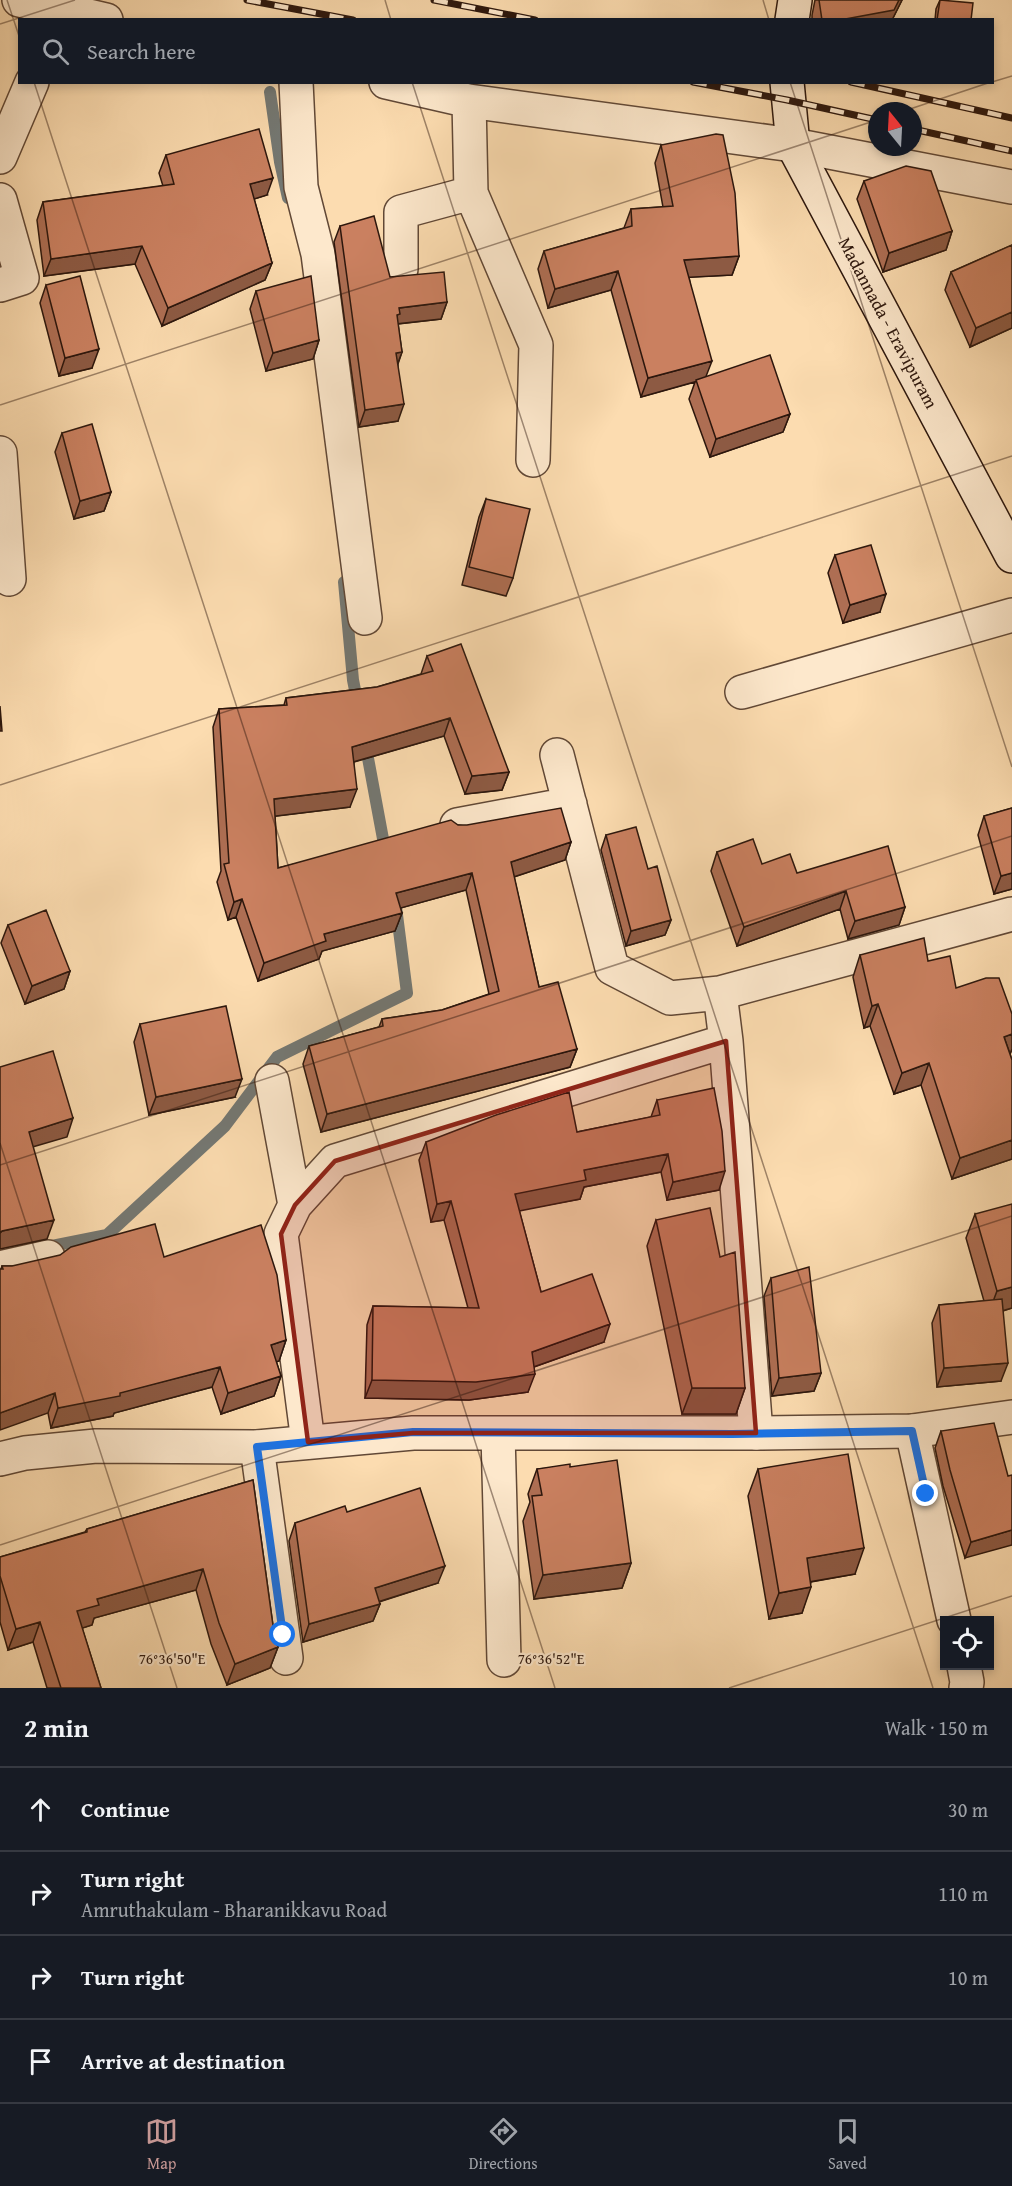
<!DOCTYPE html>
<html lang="en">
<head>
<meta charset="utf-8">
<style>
  body { margin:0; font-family:"Gentium Book Plus",serif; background:#20242c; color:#f1f3f6 }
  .controls { position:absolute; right:18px; bottom:18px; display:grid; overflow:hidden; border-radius:0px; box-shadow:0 3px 9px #0003 }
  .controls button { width:54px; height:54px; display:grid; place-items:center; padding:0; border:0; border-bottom:2px solid #363941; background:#171b24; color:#f1f3f6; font:30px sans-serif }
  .compass { position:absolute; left:868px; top:102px; width:54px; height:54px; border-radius:50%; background:#171b24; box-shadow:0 3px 9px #0003; rotate:342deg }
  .stop { position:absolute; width:18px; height:18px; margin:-14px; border:4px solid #1a73e8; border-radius:50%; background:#fff }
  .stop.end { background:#1a73e8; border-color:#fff; box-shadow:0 2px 6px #0008 }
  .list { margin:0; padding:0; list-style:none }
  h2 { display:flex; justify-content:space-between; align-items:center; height:78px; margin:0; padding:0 24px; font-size:26px }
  h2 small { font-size:20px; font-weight:400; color:#9ea1a6 }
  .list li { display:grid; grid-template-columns:39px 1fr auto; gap:18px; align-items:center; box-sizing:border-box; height:84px; padding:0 24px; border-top:2px solid #363941 }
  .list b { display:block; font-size:22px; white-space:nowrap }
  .list p { margin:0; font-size:20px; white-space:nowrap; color:#9ea1a6 }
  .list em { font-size:20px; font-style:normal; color:#9ea1a6 }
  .icon { flex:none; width:33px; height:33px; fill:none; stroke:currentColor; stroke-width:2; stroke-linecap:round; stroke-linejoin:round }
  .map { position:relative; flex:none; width:1012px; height:1688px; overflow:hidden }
  .search { position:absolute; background:#171b24; box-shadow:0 3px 9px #0003; left:18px; right:18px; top:18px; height:66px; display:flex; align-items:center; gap:15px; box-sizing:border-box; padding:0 21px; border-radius:0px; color:#9ea1a6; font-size:22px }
  .sheet { height:414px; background:#171b24 }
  nav { display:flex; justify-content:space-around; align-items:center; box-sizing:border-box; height:84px; border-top:2px solid #363941; background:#171b24; font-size:16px; color:#9ea1a6 }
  nav a { display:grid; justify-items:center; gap:3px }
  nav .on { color:#c59692 }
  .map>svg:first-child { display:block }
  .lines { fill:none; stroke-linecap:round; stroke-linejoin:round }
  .stream { stroke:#747873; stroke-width:12 }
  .minor-casing { stroke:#614836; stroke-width:36 }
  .tertiary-casing { stroke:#614836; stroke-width:36 }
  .secondary-casing { stroke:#2d170d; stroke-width:36 }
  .minor { stroke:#fde8cc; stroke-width:33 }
  .tertiary { stroke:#fde8cc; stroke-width:33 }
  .secondary { stroke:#fde8cc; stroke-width:33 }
  .rail-casing { stroke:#2d170d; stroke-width:7 }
  .rail { stroke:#fde8cc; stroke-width:4.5; stroke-dasharray:14; stroke-linecap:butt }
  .wall { fill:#ae6e53; stroke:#2d170d; stroke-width:1.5 }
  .shaded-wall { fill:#8d5a43; stroke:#2d170d; stroke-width:1.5 }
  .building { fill:#ca8060; stroke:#2d170d; stroke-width:1.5 }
  .route { stroke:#1a73e8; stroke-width:8 }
  .marked { fill:#8f2418; fill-opacity:0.2; stroke:#8f2418; stroke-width:4.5; stroke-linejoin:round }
  .ticks { fill:none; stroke:#2d170d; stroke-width:1.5; stroke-opacity:0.45 }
  .labels { text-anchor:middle; stroke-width:4.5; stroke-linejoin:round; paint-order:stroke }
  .street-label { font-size:18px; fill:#2d170d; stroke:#fde8cc }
  .ticks-label { font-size:15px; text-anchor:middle; fill:#2d170d; stroke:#fde8cc; stroke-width:4.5; stroke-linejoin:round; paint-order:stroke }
</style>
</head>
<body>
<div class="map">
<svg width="1012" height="1688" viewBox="0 0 1012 1688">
  <rect width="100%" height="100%" fill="#fcdcb0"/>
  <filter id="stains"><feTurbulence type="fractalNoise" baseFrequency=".00333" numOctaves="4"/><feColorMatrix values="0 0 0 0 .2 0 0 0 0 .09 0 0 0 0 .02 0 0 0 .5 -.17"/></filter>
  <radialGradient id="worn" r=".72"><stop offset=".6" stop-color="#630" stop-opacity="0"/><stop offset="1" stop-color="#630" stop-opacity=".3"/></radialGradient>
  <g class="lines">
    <path class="stream" d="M270 92 280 162 288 198
      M344 582 353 680 358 705
      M365 742 386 855
      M42 1248 107 1235 225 1126 277 1057 407 993 396 907"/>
    <defs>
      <path id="minor" d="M19 0 106 20
        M296 82 301 187 318 254 365 618
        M386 82 469 101 793 145 1012 187
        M469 101 471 193 536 345 533 460
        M0 157 32 82
        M0 200 22 278 0 285
        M401 269V212L471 193
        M0 453 9 579
        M742 692 1012 615
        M557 755 612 968 670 998 720 993
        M457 825 570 804
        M272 1081 295 1205
        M0 1268 48 1257
        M912 1431 954 1620
        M756 1433 726 1041 720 993 1012 914
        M498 1434 504 1660
        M308 1442 281 1234 295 1205 335 1161 726 1041
        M257 1447 286 1658
        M964 1666 967 1682 966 1688"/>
      <path id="tertiary" d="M0 1459 25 1453 96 1446 257 1447 413 1433H756L912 1431 1012 1417"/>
      <path id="secondary" d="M792 20 795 0
        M787 82 793 145 1012 556"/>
    </defs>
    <use href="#minor" class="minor-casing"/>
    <use href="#tertiary" class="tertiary-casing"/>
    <use href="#secondary" class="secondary-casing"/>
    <use href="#minor" class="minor"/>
    <use href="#tertiary" class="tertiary"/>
    <use href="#secondary" class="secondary"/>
    <defs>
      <path id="rail" d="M247 0 353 20
        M434 0 535 20
        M693 82 787 100 877 120
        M851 82 1012 118
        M913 129 1012 151"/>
    </defs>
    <use href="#rail" class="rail-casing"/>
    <use href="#rail" class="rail"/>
  </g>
  <path class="wall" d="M815 0H902L892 20H812V15Z
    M940 0 971 20H935L936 9Z
    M661 145 739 256 732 275 689 277 706 377 790 414 783 432 710 457 689 399 695 382 641 397 611 290 548 308 538 269 544 251 624 228 631 209 663 207 655 163Z
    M166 155 267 195 254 199 272 263 265 280 162 326 135 264 44 276 37 220 43 202 163 186 159 173Z
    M864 181 952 231 946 250 883 272 857 199Z
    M340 226 390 277 447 302 441 319 398 324 402 352 398 364V421L359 427 334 242Z
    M1012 245V328L970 347 945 290 951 272Z
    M46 285 92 368 59 376 40 303Z
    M256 291 319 340 313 359 266 371 250 309Z
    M62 433 111 492 104 511 74 519 55 452Z
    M486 499 513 578 506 596 462 585 479 517Z
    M835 555 880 612 843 623 828 573Z
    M427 656 509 772 502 790 465 794 444 736 354 762 350 807 275 816 278 868 458 825 571 842 565 860 514 877 539 987 577 1049 570 1067 321 1132 303 1064 309 1046 379 1027 382 1019 442 1010 489 994 466 890 400 908 402 913 395 931 322 951 319 959 258 981 236 917 228 920 217 882 221 871 213 727 219 709 284 705 286 698 377 687 421 674Z
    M1012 808V889L994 894 978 835 984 816Z
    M606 835 648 869 671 920 665 935 626 946 601 850Z
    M717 852 797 873 905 907 899 925 848 939 840 909 737 946 711 871Z
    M8 925 70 971 64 989 25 1004 1 943Z
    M860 955 928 961 956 988 1012 1014V1049L1010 1054 1012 1060V1159L952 1179 921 1085 894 1094 870 1026 864 1028 853 977Z
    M140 1024 235 1097 149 1115 134 1042Z
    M657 1100 719 1190 667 1200 661 1172 584 1187 580 1199 519 1210 541 1292 604 1342 534 1367 528 1392 469 1400 365 1398 367 1325 373 1306 468 1308 444 1220 431 1222 419 1160 426 1142 577 1132 651 1117Z
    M975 1214 1012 1308 1003 1311 1001 1381 937 1387 932 1323 939 1305 984 1301 966 1238Z
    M656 1220 745 1388 736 1414H682L647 1246Z
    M164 1257 286 1340 279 1361H276L281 1376 274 1396 221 1414 212 1387 114 1413 113 1416 51 1428 48 1413 1 1269 2 1266H12Z
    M771 1278 821 1373 814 1391 772 1396 764 1296Z
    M941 1431 1008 1476 965 1558 943 1486 935 1448Z
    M570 1467 631 1563 622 1588 534 1599 523 1521 530 1502 528 1494 537 1469Z
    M758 1469 855 1574 811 1582 802 1613 769 1619 748 1496Z
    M253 1480 275 1640 278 1647 270 1668 227 1685 211 1644 196 1590 94 1618 92 1625 82 1628 101 1688H47L33 1642 8 1650 0 1622V1557L85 1532 87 1529Z
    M347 1512 438 1583 379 1602 380 1604 373 1621 303 1642 289 1541 295 1523Z"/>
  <path class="shaded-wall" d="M899 0H902L892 20H840Z
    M273 178 267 195 244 202 250 184Z
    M952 231 946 250 883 272 889 253Z
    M142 246 135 264 44 276 51 259Z
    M739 256 732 275 677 278 684 260Z
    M272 263 265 280 162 326 168 308Z
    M618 271 611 290 548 308 555 289Z
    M447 302 441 319 396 324 394 330 399 308Z
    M1012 312V328L970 347 976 328Z
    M319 340 313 359 266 371 273 353Z
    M99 349 92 368 59 376 65 358Z
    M402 352 396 368V353Z
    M712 361 705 379 641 397 648 378Z
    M404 404 398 421 359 427 365 410Z
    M790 414 783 432 710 457 716 439Z
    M111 492 104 511 74 519 80 501Z
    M886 594 880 612 843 623 850 605Z
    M450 718 444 736 346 764 352 747Z
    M509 772 502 790 465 794 472 776Z
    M357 789 350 807 268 817 274 799Z
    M571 842 565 860 504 880 511 862Z
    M472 873 466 890 390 911 396 893Z
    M1012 873V889L994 894 1001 876Z
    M846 891 840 909 737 946 744 927Z
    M242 899 236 917 228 920 234 902Z
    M905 907 899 925 848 939 855 921Z
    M402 913 395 931 322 951 319 959 258 981 264 963 324 934Z
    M671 920 665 935 626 946 631 931Z
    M70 971 64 989 25 1004 32 986Z
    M878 1004 870 1026 864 1028 872 1006Z
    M1012 1034V1049L1010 1054 1004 1037Z
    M577 1049 570 1067 321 1132 327 1114Z
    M929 1063 921 1085 894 1094 902 1073Z
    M242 1079 235 1097 149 1115 156 1097Z
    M73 1118 67 1137 22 1150 29 1132Z
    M1012 1140V1159L952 1179 960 1158Z
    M668 1154 661 1172 584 1187 580 1199 509 1213 515 1194 584 1170Z
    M725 1171 719 1190 667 1200 673 1182Z
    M451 1201 444 1220 431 1222 437 1204Z
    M54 1220 47 1239 0 1249V1233L2 1231Z
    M1012 1287V1308L988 1315 997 1291Z
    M610 1324 604 1342 525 1370 532 1352Z
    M286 1340 279 1361 264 1366 271 1345Z
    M1008 1363 1001 1381 937 1387 944 1368Z
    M220 1367 212 1387 114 1413 113 1416 51 1428 58 1408Z
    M821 1373 814 1391 772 1396 779 1378Z
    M535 1374 528 1392 469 1400 365 1398 372 1380Z
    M281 1376 274 1396 221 1414 228 1393Z
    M692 1388H745L736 1414H682Z
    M55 1393 48 1413 0 1430V1413Z
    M1012 1530V1545L965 1558 971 1542Z
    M864 1548 855 1574 797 1584 807 1558Z
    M631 1563 622 1588 534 1599 543 1575Z
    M445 1566 438 1583 368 1605 375 1588Z
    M203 1569 196 1590 94 1618 92 1625 70 1632 77 1611 97 1599Z
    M811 1587 802 1613 769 1619 779 1593Z
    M380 1604 373 1621 303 1642 309 1624Z
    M40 1622 33 1642 8 1650 16 1629Z
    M278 1647 270 1668 227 1685 235 1664Z"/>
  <path class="building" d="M819 0H899L894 10 840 20H822Z
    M940 0 973 3 971 20H937Z
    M259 129 273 178 250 184 272 263 168 308 142 246 51 259 43 202 174 184 166 155Z
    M716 134 723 135 735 193 739 256 684 260 712 361 648 378 618 271 555 289 544 251 632 226 631 209 673 206 661 145Z
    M906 166 931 171 952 231 889 253 864 181Z
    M374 216 390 277 444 272 447 302 399 308 400 314 397 315 402 352 396 353 404 404 365 410 340 226Z
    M1012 245V312L976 328 951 272Z
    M80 276 99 349 65 358 46 285Z
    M311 276 319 340 273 353 256 291Z
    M770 355 790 414 716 439 696 380Z
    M92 424 111 492 80 501 62 433Z
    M486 499 530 509 513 578 469 567Z
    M871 545 886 594 850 605 835 555Z
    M461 644 509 772 472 776 450 718 352 747 357 789 274 799 278 868 451 820 458 825H467L561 808 571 842 511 862 539 987 558 982 577 1049 327 1114 309 1046 383 1026 382 1019 442 1010 499 991 472 873 396 893 402 913 324 934 326 941 264 963 242 899 234 902 224 864 229 863 219 709 287 705 286 698 377 687 433 671 427 656Z
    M0 706 2 731H0Z
    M1012 808V873L1001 876 984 816Z
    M636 827 648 869 657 866 671 920 631 931 606 835Z
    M753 839 762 864 790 854 797 873 888 846 905 907 855 921 846 891 744 927 717 852Z
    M46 910 70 971 32 986 8 925Z
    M924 938 928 961 950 956 956 988 986 978H999L1012 1014V1034L1004 1037 1012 1060V1140L960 1158 929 1063 902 1073 878 1004 872 1006 860 955Z
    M226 1006 242 1079 156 1097 140 1024Z
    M53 1051 73 1118 29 1132 54 1220 2 1231 0 1233V1067Z
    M714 1088 722 1131 725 1171 673 1182 668 1154 584 1170 586 1180 515 1194 541 1292 592 1274 610 1324 532 1352 535 1374 476 1382 372 1380 373 1306 479 1308 451 1201 437 1204 426 1142 496 1115 569 1092 577 1132 660 1115 657 1100Z
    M1012 1204V1287L997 1291 975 1214Z
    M710 1208 720 1257 735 1252 745 1388H692L656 1220Z
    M155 1224 164 1257 261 1225 277 1275 286 1340 271 1345 281 1376 228 1393 220 1367 120 1393V1396L58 1408 55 1393 0 1413V1269H3L2 1266H12L60 1255 71 1247Z
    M809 1267 821 1373 779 1378 771 1278Z
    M1002 1299 1008 1363 944 1368 939 1305Z
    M994 1423 1008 1476 1012 1475V1530L971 1542 950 1470 941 1431Z
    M848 1454 864 1548 807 1558 811 1587 779 1593 758 1469Z
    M617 1460 631 1563 543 1575 532 1496 542 1495 537 1469 570 1464V1467Z
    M253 1480 275 1640 278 1647 235 1664 219 1623 203 1569 97 1599 99 1605 77 1611 101 1688H61L40 1622 16 1629 0 1576V1557L87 1532V1529Z
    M420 1488 445 1566 375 1588 380 1604 309 1624 295 1523 345 1506 347 1512Z"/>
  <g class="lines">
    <path class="route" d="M283 1635 257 1447 413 1432 732 1434 912 1431 926 1494"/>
  </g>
  <path class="marked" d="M726 1041 756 1433H413L308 1442 281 1234 295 1205 335 1161Z"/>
  <path class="ticks" d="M7 0 20 39M385 0 391 20M763 0 769 20M0 24 75 0M34 82 555 1688M412 82 933 1688M790 82 1012 767M992 82 1012 76M904 111 991 82M0 405 877 120M0 785 1012 456M0 1143 177 1688M0 1165 1012 836M0 1545 1012 1216M729 1688 1012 1596"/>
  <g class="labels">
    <g class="street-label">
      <text transform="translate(888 323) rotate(62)" y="6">Madannada - Eravipuram</text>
    </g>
  </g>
  <g class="ticks-label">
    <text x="172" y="1664">76°36'50"E</text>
    <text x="551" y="1664">76°36'52"E</text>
  </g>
  <rect width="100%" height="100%" filter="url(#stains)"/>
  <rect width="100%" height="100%" fill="url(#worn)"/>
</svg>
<div class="controls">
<button><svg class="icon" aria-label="locate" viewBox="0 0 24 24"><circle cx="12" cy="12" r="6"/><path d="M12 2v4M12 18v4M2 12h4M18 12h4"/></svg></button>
</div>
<svg class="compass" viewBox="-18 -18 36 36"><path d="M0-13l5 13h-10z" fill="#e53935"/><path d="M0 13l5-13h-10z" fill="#9ea1a6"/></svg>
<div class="stop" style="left:283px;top:1635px"></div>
<div class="stop end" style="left:926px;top:1494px"></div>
<div class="search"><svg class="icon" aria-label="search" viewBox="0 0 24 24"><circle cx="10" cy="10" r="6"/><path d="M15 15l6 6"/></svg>Search here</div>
</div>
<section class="sheet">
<h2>2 min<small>Walk · 150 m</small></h2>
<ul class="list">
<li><svg class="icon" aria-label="ahead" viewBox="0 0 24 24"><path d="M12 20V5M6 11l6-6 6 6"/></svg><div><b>Continue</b></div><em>30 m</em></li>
<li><svg class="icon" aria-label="right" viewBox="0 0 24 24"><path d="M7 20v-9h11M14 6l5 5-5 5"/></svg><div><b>Turn right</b><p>Amruthakulam - Bharanikkavu Road</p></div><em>110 m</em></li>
<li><svg class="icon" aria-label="right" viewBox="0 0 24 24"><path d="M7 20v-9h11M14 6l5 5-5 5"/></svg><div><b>Turn right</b></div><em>10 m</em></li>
<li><svg class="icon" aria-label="arrive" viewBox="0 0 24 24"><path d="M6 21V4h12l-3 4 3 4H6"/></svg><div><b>Arrive at destination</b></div></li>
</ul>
</section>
<nav>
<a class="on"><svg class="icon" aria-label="map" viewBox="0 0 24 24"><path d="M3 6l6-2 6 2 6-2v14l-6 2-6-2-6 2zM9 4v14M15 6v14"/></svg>Map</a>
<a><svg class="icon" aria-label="directions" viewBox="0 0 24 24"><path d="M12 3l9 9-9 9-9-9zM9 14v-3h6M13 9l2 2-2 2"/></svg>Directions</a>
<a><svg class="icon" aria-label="saved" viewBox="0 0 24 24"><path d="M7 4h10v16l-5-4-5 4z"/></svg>Saved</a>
</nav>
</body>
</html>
